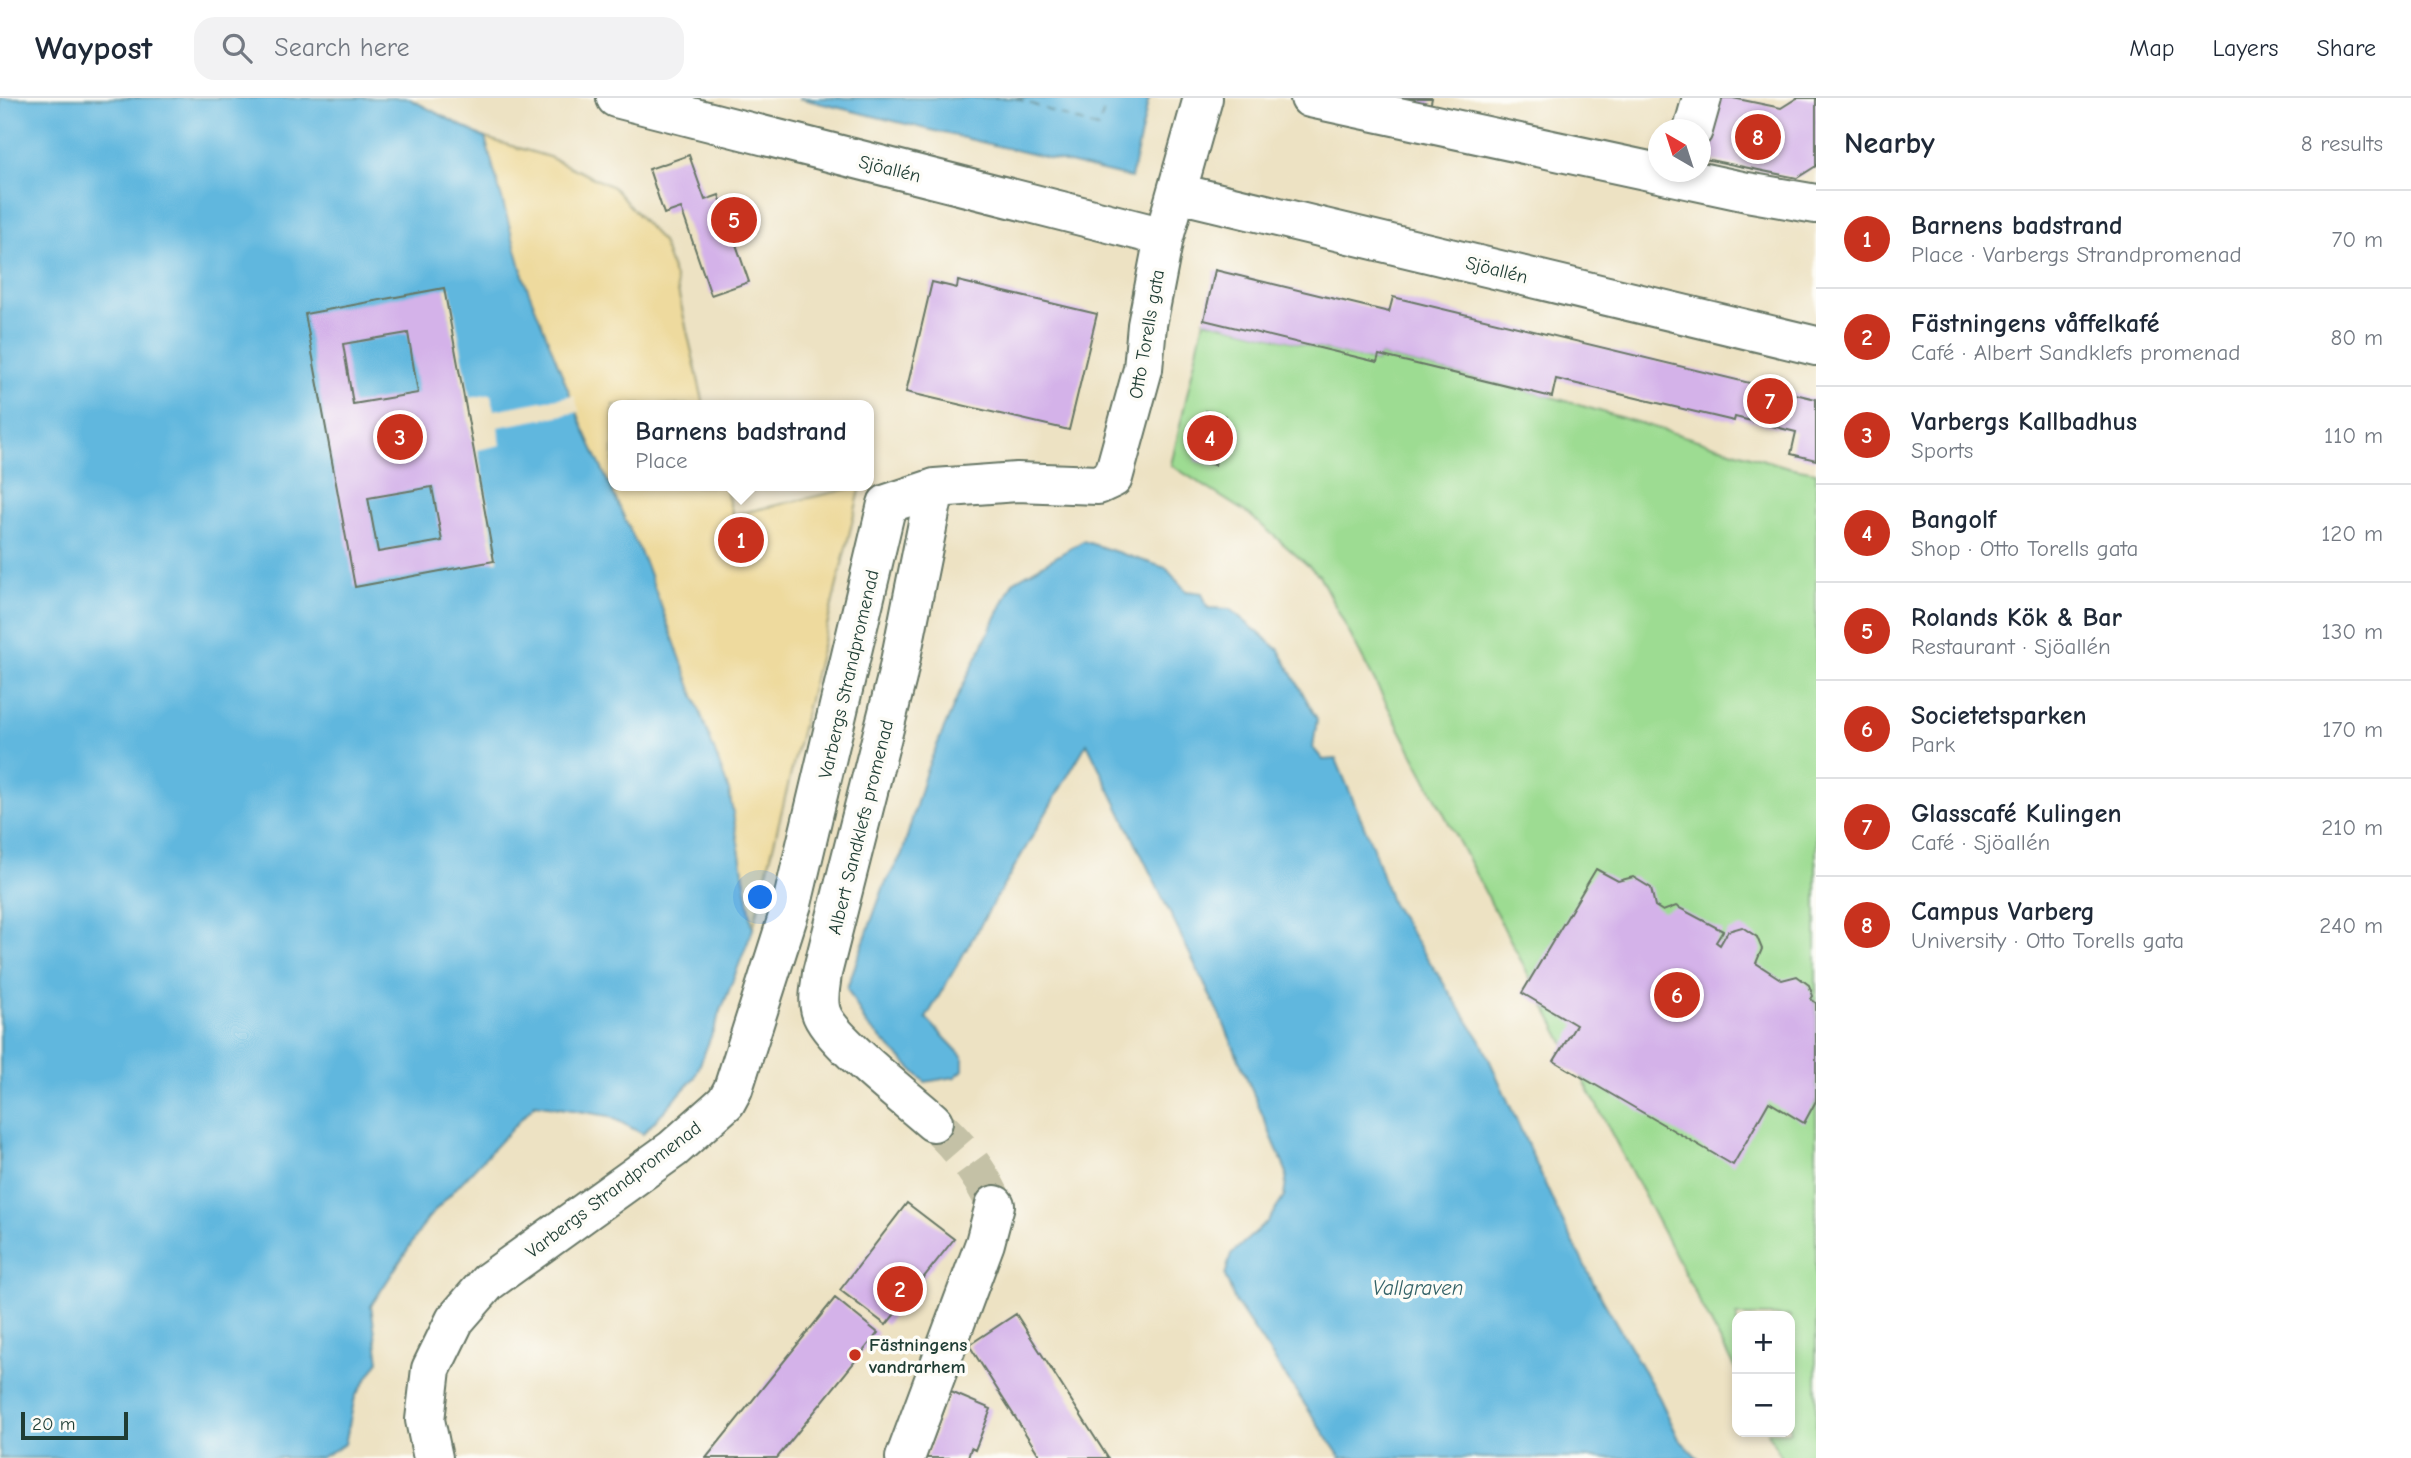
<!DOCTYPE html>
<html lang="en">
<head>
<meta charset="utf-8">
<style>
  body { margin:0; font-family:"Comic Neue",sans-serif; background:#f2f2f3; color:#1f2937 }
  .controls { position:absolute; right:21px; bottom:21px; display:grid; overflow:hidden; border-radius:14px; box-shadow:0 4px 10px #0003 }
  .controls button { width:63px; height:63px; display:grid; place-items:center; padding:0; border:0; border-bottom:2px solid #e0e1e3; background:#fff; color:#1f2937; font:35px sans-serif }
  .compass { position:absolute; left:1648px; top:21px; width:63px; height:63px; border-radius:50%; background:#fff; box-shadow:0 4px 10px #0003; rotate:321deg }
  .scale { position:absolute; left:21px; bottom:18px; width:107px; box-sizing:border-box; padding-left:7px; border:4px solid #1f3d34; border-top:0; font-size:19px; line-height:24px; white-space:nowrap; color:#1f3d34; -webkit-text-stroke:5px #fdfcf7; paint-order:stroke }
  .you { position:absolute; left:761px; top:800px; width:24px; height:24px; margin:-18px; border:5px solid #fff; border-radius:50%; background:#1a73e8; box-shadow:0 0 0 10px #1a73e833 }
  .badge { display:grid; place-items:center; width:46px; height:46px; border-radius:50%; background:#c8321e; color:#fff; font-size:23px; font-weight:700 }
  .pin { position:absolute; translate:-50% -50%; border:4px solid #fff; box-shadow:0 2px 7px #0006 }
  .popup { position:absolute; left:608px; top:302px; width:266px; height:91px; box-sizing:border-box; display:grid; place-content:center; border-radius:14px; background:#fff; filter:drop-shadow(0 2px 5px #0005); font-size:23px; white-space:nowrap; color:#747a83 }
  .popup b { font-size:26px; color:#1f2937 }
  .popup::after { content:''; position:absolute; left:50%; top:100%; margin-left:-14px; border:14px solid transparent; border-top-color:#fff }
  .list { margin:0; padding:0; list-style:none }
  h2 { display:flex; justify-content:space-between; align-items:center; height:91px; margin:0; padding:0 28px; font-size:30px }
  h2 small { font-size:23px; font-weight:400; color:#747a83 }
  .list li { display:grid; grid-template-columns:46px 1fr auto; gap:21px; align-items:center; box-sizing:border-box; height:98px; padding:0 28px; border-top:2px solid #e0e1e3 }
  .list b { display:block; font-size:26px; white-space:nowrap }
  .list p { margin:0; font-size:23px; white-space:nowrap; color:#747a83 }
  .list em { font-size:23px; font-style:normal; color:#747a83 }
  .icon { flex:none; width:38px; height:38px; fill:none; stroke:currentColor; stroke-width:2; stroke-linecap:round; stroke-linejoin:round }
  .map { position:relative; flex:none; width:1816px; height:1360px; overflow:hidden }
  header { display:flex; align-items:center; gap:42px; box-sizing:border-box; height:98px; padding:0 35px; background:#fff; border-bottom:2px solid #e0e1e3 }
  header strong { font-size:33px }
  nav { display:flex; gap:38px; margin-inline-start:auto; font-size:24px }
  .search { width:490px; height:63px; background:#f2f2f3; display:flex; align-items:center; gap:18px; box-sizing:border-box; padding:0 24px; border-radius:21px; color:#747a83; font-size:26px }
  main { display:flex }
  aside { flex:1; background:#fff }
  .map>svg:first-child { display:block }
  .green { fill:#9ddc92; stroke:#5e8c63; stroke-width:2 }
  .sand { fill:#eeda9e; stroke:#868c69; stroke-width:2 }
  .water { fill:#61b7de; stroke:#407a89; stroke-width:2 }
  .pier { fill:#ede2c3 }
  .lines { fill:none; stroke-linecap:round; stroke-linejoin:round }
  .ferry { stroke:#336267; stroke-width:2; stroke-dasharray:9 7; stroke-linecap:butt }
  .building { fill:#d4b2e9; fill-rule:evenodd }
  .minor-tunnel { stroke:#c4c1a6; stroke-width:38; stroke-dasharray:38 19; stroke-linecap:butt }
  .minor-casing { stroke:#677766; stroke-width:42 }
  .minor { stroke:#fff; stroke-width:38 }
  .poi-dot { fill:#c8321e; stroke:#fdfcf7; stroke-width:2.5 }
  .labels { text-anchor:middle; stroke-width:7; stroke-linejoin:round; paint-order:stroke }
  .street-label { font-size:19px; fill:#1f3d34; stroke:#fdfcf7 }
  .poi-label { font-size:19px; font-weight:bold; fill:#1f3d34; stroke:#fdfcf7; text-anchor:start }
  .water-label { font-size:21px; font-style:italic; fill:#336267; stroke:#fdfcf7 }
</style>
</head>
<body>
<header>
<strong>Waypost</strong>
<div class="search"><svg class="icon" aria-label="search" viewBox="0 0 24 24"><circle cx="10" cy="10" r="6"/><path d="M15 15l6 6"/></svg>Search here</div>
<nav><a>Map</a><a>Layers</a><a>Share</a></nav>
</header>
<main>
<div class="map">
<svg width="1816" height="1360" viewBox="0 0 1816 1360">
  <rect width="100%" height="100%" fill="#fdfcf7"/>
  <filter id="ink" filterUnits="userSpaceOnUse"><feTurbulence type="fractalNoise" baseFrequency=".0143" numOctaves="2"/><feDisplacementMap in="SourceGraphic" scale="14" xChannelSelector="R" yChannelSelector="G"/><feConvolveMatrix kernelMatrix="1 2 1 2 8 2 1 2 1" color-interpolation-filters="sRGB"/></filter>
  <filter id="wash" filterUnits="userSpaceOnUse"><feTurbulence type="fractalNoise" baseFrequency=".00686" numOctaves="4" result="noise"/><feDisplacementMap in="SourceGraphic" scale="28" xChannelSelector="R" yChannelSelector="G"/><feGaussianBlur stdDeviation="1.57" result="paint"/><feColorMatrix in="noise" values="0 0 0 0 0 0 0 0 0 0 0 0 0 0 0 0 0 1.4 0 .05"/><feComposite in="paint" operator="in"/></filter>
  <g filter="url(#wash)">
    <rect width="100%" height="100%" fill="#ede2c3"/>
    <path class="green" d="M1204 222 1377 264 1379 257 1552 299 1788 369 1816 374V1360H1782L1768 1334H1790V1218H1737V1275L1319 477 1250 417 1171 367Z"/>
    <path class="sand" d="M485 40 549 59 613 89 662 144 675 180 704 307H613V388H725L733 417 861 388 753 831 729 693 646 467 585 334 525 184Z"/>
    <path class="water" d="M0 0H408L485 40 525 184 585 334 646 467 729 693 753 831 695 979 643 1036 609 1018 535 1006 428 1120 371 1208 379 1263 355 1299 345 1346 320 1360H0Z
      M798 0H1149L1131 80Z
      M1083 443 1166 470 1186 493 1202 495 1208 510 1230 511 1279 552 1317 621 1313 650 1323 662 1336 661 1372 747 1391 804 1481 943 1555 1108 1597 1192 1659 1299 1679 1341 1698 1360H1341L1236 1205 1225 1178 1231 1156 1268 1123 1284 1099 1287 1075 1223 924 1087 645 926 920 963 959V972L955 979 925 984 866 926 847 890 884 788 902 756 926 673 957 600 1013 484Z"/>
    <path class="pier" d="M450 189 470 300 491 296 494 312 574 297 580 314 498 329 501 347 478 352 498 463H494L444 190Z"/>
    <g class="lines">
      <path class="ferry" d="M1015 0 1098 30 1104 13"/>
    </g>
    <g id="blocks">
      <path class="building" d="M1374 0H1432L1429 14Z
        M1712 0H1733L1781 10 1797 0H1816V68L1797 80 1700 60Z
        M689 57 705 102 719 97 749 184 711 197 681 110 664 116 649 71Z
        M1215 172 1389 214 1393 199 1816 301V362L1791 356 1796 334 1735 319 1734 323 1556 281 1552 299 1379 257 1377 264 1204 222Z
        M958 183 1097 216 1069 332 906 294 932 184 957 190Z
        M444 190 494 463 355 489 305 216ZM408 235 418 295 353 306 343 246ZM432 389 442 443 378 454 368 400Z
        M1206 313 1225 318 1215 367 1195 363Z
        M1596 771 1618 783 1633 779 1651 790 1655 808 1663 813 1676 808 1723 833 1716 844 1720 847 1728 833 1742 829 1757 839 1762 851 1756 865 1782 882 1797 878 1809 887 1813 898 1811 901 1816 905V1003L1804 1025 1769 1004 1733 1067 1554 963 1576 927 1522 895Z
        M907 1105 954 1141 886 1227 840 1192Z
        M835 1200 878 1235 777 1360H706Z
        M1016 1216 1108 1360H1041L969 1247Z
        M951 1294 991 1311 975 1352 971 1350 968 1360H926Z"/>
    </g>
  </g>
  <g filter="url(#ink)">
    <use href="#blocks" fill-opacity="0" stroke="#677766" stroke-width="2"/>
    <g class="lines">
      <path class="minor-tunnel" d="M933 1024C960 1049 980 1073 995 1107"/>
      <defs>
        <path id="minor" d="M616 0 1164 139
          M1310 0 1747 94 1816 106
          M1693 32 1702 0
          M1178 95 1816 248
          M933 1024C910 1003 828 940 821 914 817 902 821 887 822 875L897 579 935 390
          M433 1360 425 1322 431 1271 455 1222 488 1184 673 1051 726 1004 733 991 792 806 887 406 935 390 1017 384 1098 387 1113 380 1143 271 1147 227 1164 139 1203 0
          M905 1360 985 1145 995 1107"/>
      </defs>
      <use href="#minor" class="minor-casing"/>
      <use href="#minor" class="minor"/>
    </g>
  </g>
  <circle class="poi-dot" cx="855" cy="1257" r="7"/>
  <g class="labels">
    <g class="street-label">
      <text transform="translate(890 70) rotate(14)" y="7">Sjöallén</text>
      <text transform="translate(1497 171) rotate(14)" y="7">Sjöallén</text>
      <text transform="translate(1146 236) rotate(-80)" y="7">Otto Torells gata</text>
      <text transform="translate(848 576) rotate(-77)" y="7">Varbergs Strandpromenad</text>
      <text transform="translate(860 729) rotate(-76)" y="7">Albert Sandklefs promenad</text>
      <text transform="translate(613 1091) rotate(-37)" y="7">Varbergs Strandpromenad</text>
    </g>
    <g class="poi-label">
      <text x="869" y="1253">Fästningens<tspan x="869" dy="22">vandrarhem</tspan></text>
    </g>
    <g class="water-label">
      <text x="1418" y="1197">Vallgraven</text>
    </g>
  </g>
</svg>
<div class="controls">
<button>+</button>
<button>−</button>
</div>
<svg class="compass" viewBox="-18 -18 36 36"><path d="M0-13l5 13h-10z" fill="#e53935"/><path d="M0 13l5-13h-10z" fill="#747a83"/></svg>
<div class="scale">20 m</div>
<div class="you"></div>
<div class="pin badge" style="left:741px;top:442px">1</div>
<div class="popup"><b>Barnens badstrand</b>Place</div>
<div class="pin badge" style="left:900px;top:1191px">2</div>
<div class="pin badge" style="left:400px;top:339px">3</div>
<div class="pin badge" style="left:1210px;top:340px">4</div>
<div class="pin badge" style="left:734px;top:122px">5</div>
<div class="pin badge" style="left:1677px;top:897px">6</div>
<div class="pin badge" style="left:1770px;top:303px">7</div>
<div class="pin badge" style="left:1758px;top:39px">8</div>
</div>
<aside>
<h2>Nearby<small>8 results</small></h2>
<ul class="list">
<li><span class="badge">1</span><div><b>Barnens badstrand</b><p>Place · Varbergs Strandpromenad</p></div><em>70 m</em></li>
<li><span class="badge">2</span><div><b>Fästningens våffelkafé</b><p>Café · Albert Sandklefs promenad</p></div><em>80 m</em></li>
<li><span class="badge">3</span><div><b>Varbergs Kallbadhus</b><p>Sports</p></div><em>110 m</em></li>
<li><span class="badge">4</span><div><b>Bangolf</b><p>Shop · Otto Torells gata</p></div><em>120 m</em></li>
<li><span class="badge">5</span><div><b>Rolands Kök &amp; Bar</b><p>Restaurant · Sjöallén</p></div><em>130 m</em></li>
<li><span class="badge">6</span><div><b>Societetsparken</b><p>Park</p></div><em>170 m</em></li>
<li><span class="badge">7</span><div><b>Glasscafé Kulingen</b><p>Café · Sjöallén</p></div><em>210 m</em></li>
<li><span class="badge">8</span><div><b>Campus Varberg</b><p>University · Otto Torells gata</p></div><em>240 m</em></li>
</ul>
</aside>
</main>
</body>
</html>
